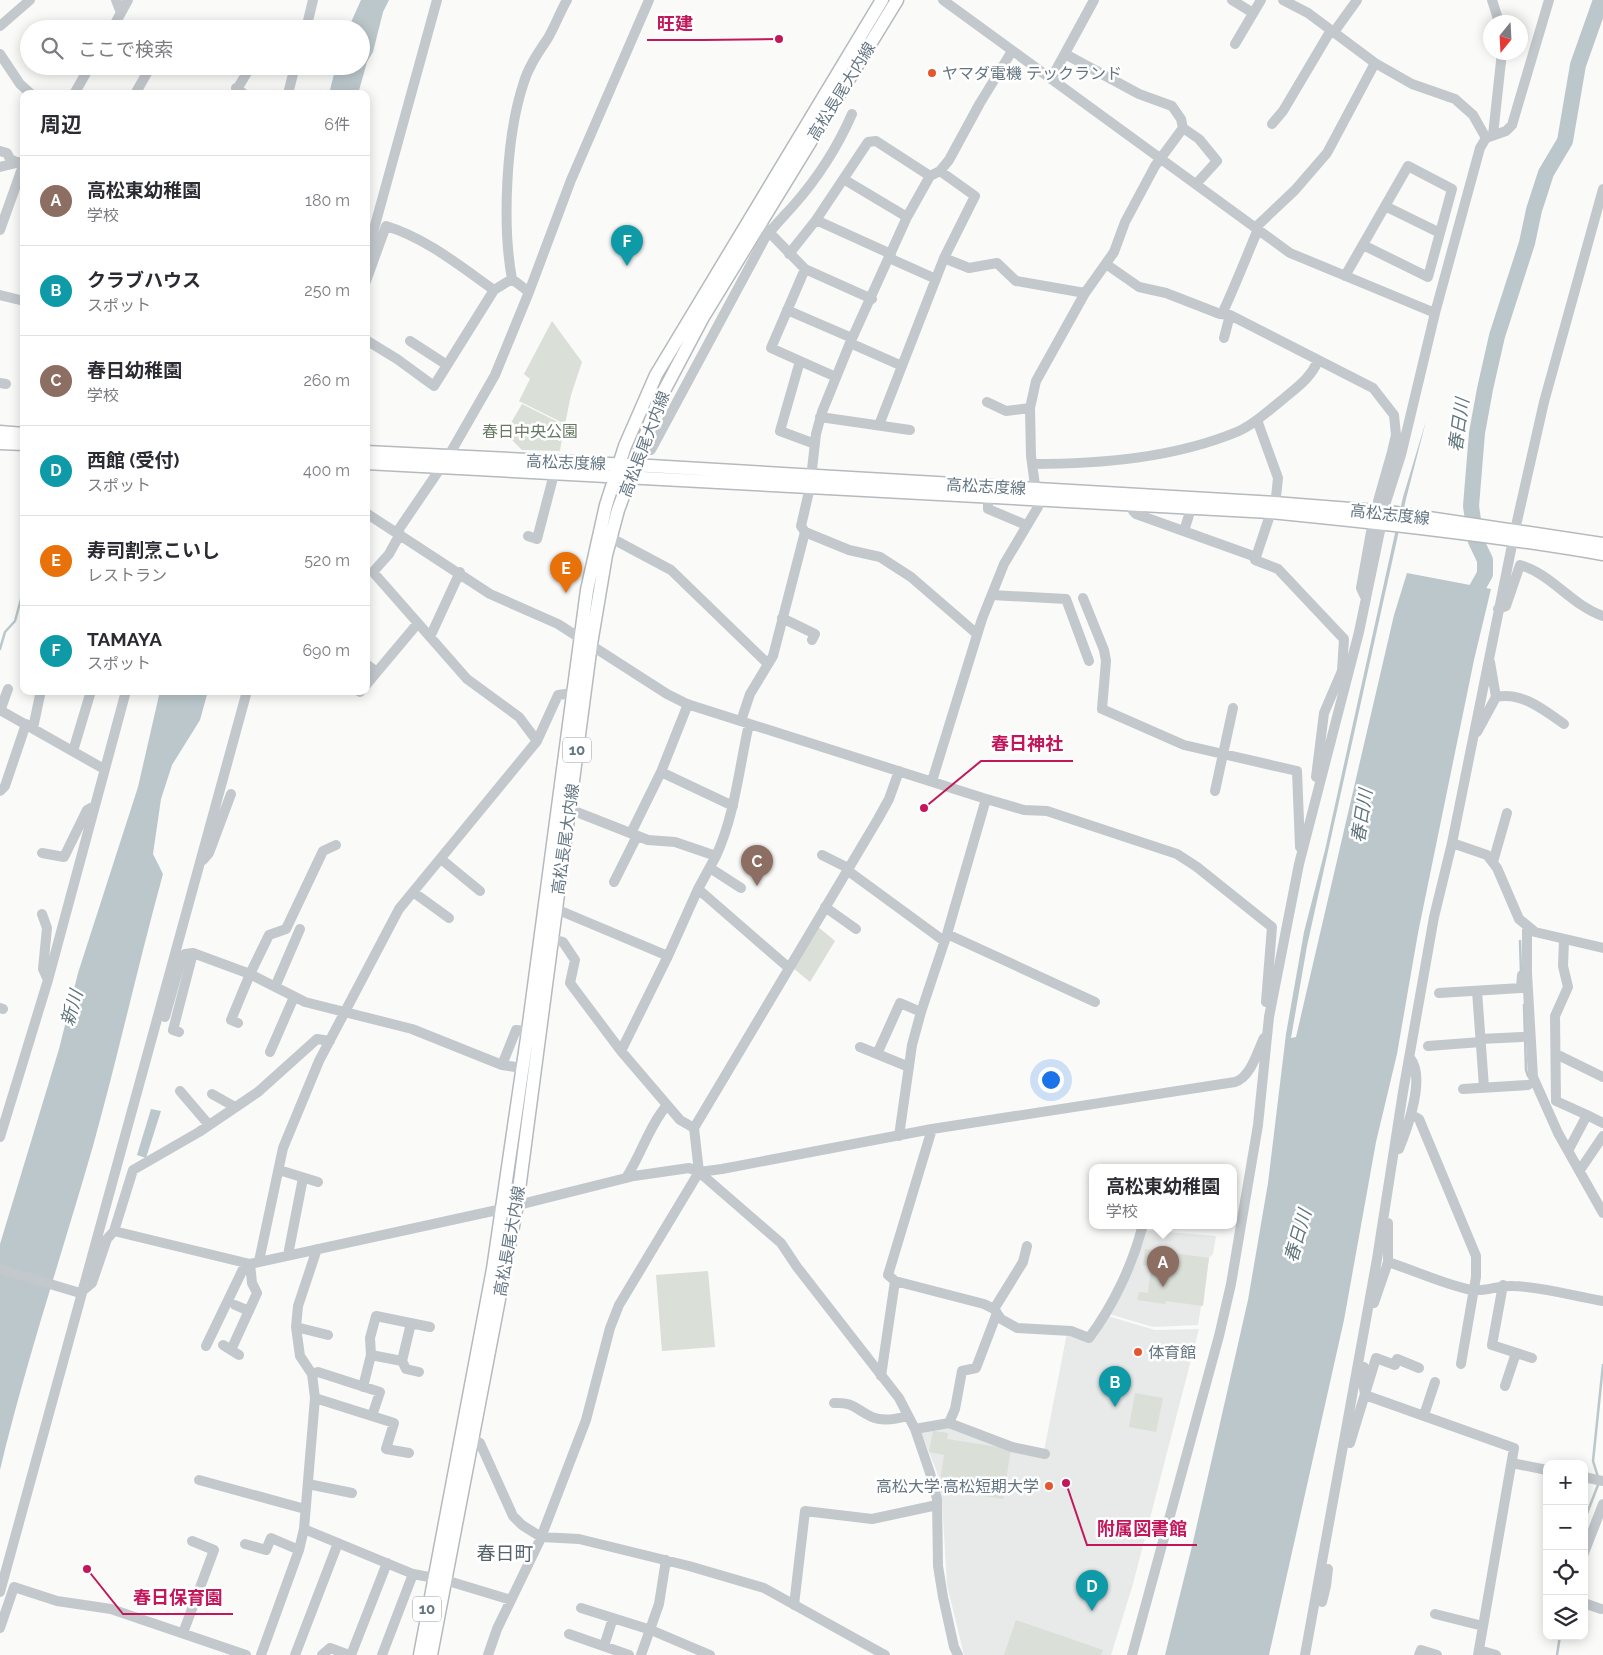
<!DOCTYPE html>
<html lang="ja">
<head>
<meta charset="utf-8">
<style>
  body { margin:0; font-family:Raleway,"Noto Sans JP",sans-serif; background:#f2f2f3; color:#2b2b33 }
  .controls { position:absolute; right:15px; bottom:15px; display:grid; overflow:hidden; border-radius:10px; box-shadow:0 2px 12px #0003 }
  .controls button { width:45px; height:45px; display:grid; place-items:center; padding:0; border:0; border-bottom:1px solid #e1e1e2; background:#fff; color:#2b2b33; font:25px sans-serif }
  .compass { position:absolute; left:1483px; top:15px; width:45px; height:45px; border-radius:50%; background:#fff; box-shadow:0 2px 12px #0003; rotate:198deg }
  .you { position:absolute; left:1050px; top:1079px; width:18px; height:18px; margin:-12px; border:4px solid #fff; border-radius:50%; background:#1a73e8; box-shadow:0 0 0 8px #1a73e833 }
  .badge { display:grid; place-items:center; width:32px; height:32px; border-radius:50%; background:#b45309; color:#fff; font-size:16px; font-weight:700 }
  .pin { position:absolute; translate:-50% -41px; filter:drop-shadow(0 1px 2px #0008) }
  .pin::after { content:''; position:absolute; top:26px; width:18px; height:15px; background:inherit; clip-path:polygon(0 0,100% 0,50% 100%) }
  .popup { position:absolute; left:1089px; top:1164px; width:148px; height:65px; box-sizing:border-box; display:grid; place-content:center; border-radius:10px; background:#fff; filter:drop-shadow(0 1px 4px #0005); font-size:16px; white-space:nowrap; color:#7c7c81 }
  .popup b { font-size:19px; color:#2b2b33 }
  .popup::after { content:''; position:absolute; left:50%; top:100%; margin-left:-10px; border:10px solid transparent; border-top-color:#fff }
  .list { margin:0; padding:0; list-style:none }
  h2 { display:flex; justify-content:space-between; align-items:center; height:65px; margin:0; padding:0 20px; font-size:21px }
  h2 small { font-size:16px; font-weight:400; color:#7c7c81 }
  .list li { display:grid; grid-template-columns:32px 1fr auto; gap:15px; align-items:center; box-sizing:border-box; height:90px; padding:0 20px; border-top:1px solid #e1e1e2 }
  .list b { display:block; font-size:19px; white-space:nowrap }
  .list p { margin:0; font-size:16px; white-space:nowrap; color:#7c7c81 }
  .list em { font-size:16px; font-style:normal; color:#7c7c81 }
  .icon { flex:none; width:28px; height:28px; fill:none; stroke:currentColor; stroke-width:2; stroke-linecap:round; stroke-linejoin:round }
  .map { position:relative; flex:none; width:1603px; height:1655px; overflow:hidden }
  .search { position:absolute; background:#fff; box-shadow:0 2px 12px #0003; left:20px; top:20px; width:350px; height:55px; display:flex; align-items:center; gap:12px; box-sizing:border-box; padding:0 18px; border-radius:28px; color:#7c7c81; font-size:19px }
  .panel { position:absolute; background:#fff; box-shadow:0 2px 12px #0003; left:20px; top:90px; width:350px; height:605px; border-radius:10px }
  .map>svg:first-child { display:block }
  .built { fill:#e8e9e9 }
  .green { fill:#dadfd7 }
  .water { fill:#bbc7cb }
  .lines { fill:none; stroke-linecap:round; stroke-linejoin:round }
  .stream { stroke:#bbc7cb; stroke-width:2.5 }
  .river { stroke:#bbc7cb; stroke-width:16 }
  .major-casing { stroke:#b5babe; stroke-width:15 }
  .minor { stroke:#c3c8cc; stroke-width:10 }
  .major { stroke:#fff; stroke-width:12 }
  .poi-dot { fill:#e4572e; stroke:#fff; stroke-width:2 }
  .labels { text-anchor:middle; stroke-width:5; stroke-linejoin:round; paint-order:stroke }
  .shield { fill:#fff; stroke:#939fa8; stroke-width:1 }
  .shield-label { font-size:15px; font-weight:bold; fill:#657683 }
  .poi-label { font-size:16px; fill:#657683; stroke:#fff; text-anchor:start }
  .street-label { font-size:16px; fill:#657683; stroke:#fff }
  .park-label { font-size:16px; fill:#687a64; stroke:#fff }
  .water-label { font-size:18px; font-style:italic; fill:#60757c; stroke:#fff }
  .quarter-label { font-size:19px; fill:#57646e; stroke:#fff }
  .leader { fill:none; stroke:#c2185b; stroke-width:2 }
  .callout-dot { fill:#c2185b; stroke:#fff; stroke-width:2 }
  .callout-label { font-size:18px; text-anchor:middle; font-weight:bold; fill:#c2185b; stroke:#fff; stroke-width:5; stroke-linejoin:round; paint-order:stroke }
</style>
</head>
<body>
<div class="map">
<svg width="1603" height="1655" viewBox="0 0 1603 1655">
  <rect width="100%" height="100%" fill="#fafaf8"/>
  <path class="built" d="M1143 1230 1216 1236 1213 1254 1209 1258 1198 1325 1153 1327 1109 1314Z
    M1108 1316 1155 1330 1199 1329 1133 1584 1111 1655H964L947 1585 942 1500 937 1472 920 1430 948 1426 1043 1456 1067 1333 1095 1337Z"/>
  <path class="green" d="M552 321 582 362 571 395 565 424 519 401 530 379 524 374Z
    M522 404 564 425 560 451 522 450 505 433Z
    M817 926 835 941 810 982 793 968Z
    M1145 1249 1209 1258 1203 1306 1166 1301 1165 1304 1137 1300 1139 1292 1148 1293 1151 1267 1143 1265Z
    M708 1271 715 1347 662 1351 656 1275Z
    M1135 1393 1163 1398 1156 1432 1129 1427Z
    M933 1431 948 1433 947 1439 1011 1449 1003 1499 939 1489 944 1455 929 1452Z
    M1016 1620 1103 1650 1101 1655H1004Z"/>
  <path class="water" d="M361 0H389L383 12 373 52 367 62 358 94H329L336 66H361V29H348Z
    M1426 421 1406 499 1307 946 1291 1038 1296 1037 1394 615 1407 573 1491 589 1474 660 1418 933 1397 1054 1376 1142 1344 1320 1269 1655H1165L1193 1542 1248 1300 1268 1183 1286 1034 1304 932 1325 850 1403 497Z
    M160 691H208L200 720 172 765 161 799 153 854 163 874C138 965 118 1056 93 1146 62 1254 26 1361 0 1470V1244L59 1049 78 973 138 787Z
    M151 1109 161 1111 146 1158 137 1155Z"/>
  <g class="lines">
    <path class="stream" d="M0 649 5 632 15 621 24 588
      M1520 941 1521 972
      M1524 1005 1526 1070 1528 1076
      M1598 1477 1593 1461 1603 1365
      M1584 1521 1598 1485
      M1557 1655 1560 1636"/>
    <path class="river" d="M1467 606 1485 574V560L1476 541 1471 506 1477 433 1485 389 1497 336 1527 243 1534 210 1546 173 1565 141 1578 65 1601 0"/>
    <defs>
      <path id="major" d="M0 432 24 434
        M0 443 24 444
        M366 452 650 466 1274 503 1389 512 1603 544
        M366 463 1270 512C1381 523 1493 535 1603 554
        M420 1655 493 1269 528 1031 587 590 606 505 625 446 656 375 882 0
        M431 1655 517 1205 591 644 606 555 618 510 657 404 703 317 897 0"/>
    </defs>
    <use href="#major" class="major-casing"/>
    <path class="minor" d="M116 0 121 13
      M943 0 1290 253 1435 313
      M1232 0 1253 13
      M1283 0 1308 13 1375 63 1412 84 1455 99 1473 115 1486 138
      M1492 0 1499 22
      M0 26 30 0
      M112 29 128 0
      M306 29 313 0
      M1334 32 1357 0
      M1235 44 1261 0
      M0 54 20 84 31 94
      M1065 54 1139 94 1172 106 1181 119 1183 128 1199 139 1217 161 1196 184
      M1051 79 1094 0
      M236 88 244 94
      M74 94 90 66
      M135 94 151 66
      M234 94 251 66
      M288 94 295 66
      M1272 124 1283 111 1331 30
      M1493 135 1502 52
      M0 151 7 153 10 159 19 163
      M0 167 24 161
      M845 180 907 217
      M1385 206 1440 233
      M816 220 868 142 876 141 930 176
      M1256 227 1295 190 1327 153 1375 63
      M765 228 805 269
      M0 230 24 163
      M789 254 816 220 891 254
      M366 258 437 0
      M889 258 936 279
      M944 258 969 268 997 263 1016 281 1085 293
      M1106 264 1139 287 1166 293 1220 314 1230 315 1373 388 1394 415 1396 435 1392 452 1401 455
      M1345 276 1408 166 1452 189 1428 277 1363 245
      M512 279C502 225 506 137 523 85 528 67 538 53 548 38 555 26 560 12 567 0
      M366 281 386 226C426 238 460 266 494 290L512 279 529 292
      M0 295 24 301
      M787 310 852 338
      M1222 314C1235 286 1246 258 1258 229
      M1224 338 1230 315
      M366 340 397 359 434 386 494 290
      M410 341 447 365
      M850 343 902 366
      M800 361 771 348 805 269 872 299
      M0 383 6 384
      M987 402 1006 411 1030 408
      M820 417 910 430
      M1257 420 1278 478 1276 497 1255 560 1278 569 1344 639 1342 671 1324 713 1316 777
      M879 425 944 258 975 196 940 171
      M815 444 780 431 800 361 836 377
      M651 450 765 238C774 226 783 217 793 206 816 180 838 146 852 114
      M1032 464C1101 464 1175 458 1239 431 1255 424 1269 410 1282 400 1297 387 1309 380 1318 361
      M988 496V509L1026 525
      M1378 501 1392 452
      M1134 504 1133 511 1136 514 1256 557
      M366 513 490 594 558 624 667 694 687 704 983 798 1024 810 1047 811 1177 854 1197 867 1272 927 1266 1002
      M1515 530 1544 402 1603 189
      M1184 531 1189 515V507
      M397 532 448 457 495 375 529 292 571 180 649 0
      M400 534 389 554 373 572 467 679 519 717 537 741
      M528 536 537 539 554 474
      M611 538 671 570 767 663
      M992 595 1066 599 1089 661
      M1083 598 1104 650 1106 661 1102 709 1184 745 1297 771 1300 847
      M1366 599 1361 588 1371 532
      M1498 609 1506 606 1520 565C1552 574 1572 606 1603 616
      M782 618 815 634 812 640
      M977 634 911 577 880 557 849 550 805 532 801 526 810 487 816 434 822 412 850 343 907 217 930 176 940 171 949 160 980 103 1012 51
      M430 637 460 572
      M366 664 377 672
      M366 685 418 623
      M360 692 361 691
      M1496 697C1521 691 1544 710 1564 724
      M0 710 104 769
      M0 711 8 689
      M741 721 750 694 773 656 805 532
      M33 728 40 695
      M1477 732 1496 697 1490 662
      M73 751 91 691
      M661 772 733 806
      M932 781 982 619 1004 564 1038 507 1031 456 1030 408 1036 381 1085 293 1114 252 1125 222 1155 166 1183 128
      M0 791 5 786 26 724
      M1215 791 1233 708
      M569 809 648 840 675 842 716 856C735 815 739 768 749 724
      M631 833 661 772 688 704
      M1452 843 1487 855 1497 868 1519 919 1535 932 1603 948
      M42 853 64 857 87 810 94 806
      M822 855 848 868
      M716 856 698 889 789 968
      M441 859 480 891
      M203 860 209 853 231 794
      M1493 862 1507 813
      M710 868 741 888
      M847 870 944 941
      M614 882 637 836
      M413 892 449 918
      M825 907 856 929
      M556 909 668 956
      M42 914 47 928 43 969 48 980
      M1527 927V973L1533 1077 1558 1133 1603 1213
      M947 934 1095 1002
      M552 939 563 942 575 960 570 983 621 1051
      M1564 940 1563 966 1568 987 1555 1016 1556 1101 1587 1115 1568 1151
      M275 987 300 929
      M1477 991 1484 1087
      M1439 993 1521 988 1522 975
      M0 1008 3 1009
      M165 1017 181 960 185 954 193 953 250 974 305 1002 412 1029 502 1065 516 1030 528 1031
      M238 1023 231 1020 250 974 269 935 286 929 323 851 336 845
      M179 1032 173 1030 193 953
      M1480 1039 1522 1037
      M1428 1046 1481 1042
      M860 1047 909 1067
      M270 1052 294 997
      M877 1054 900 1003 921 1012
      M1556 1054 1603 1077
      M502 1065 522 1068
      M1463 1089 1528 1085
      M180 1091 209 1125
      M212 1094 235 1107
      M1412 1115 1419 1119 1476 1256V1277L1461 1364
      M1587 1115 1603 1123
      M694 1128 878 819 889 799 899 771
      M899 1136 912 1045 921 1012 947 934 986 799
      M0 1137 48 980 126 691
      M1399 1149C1407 1129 1426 1077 1410 1058
      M279 1170 318 1182
      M1580 1170 1603 1136
      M699 1172 781 1243 797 1267 899 1398 915 1429 930 1473 937 1499 938 1566 943 1597 954 1647 958 1655
      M626 1178C641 1155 649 1126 667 1105
      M1388 1223V1262
      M114 1231 133 1170 199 1132 258 1092 317 1039 330 1041
      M288 1255 303 1178
      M259 1261 283 1148 319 1061 399 909 537 741 558 695 573 693
      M0 1269 80 1293
      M895 1281 888 1275 932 1129
      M1503 1285 1492 1345 1532 1358
      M80 1293 92 1283 107 1239 114 1231 250 1264 502 1209 634 1176 689 1168 699 1172 722 1169 932 1129 1235 1082C1251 1077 1257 1052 1264 1038
      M1374 1303 1388 1262C1416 1271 1443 1284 1471 1290 1485 1292 1499 1285 1513 1286 1543 1287 1573 1296 1603 1301
      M235 1305 249 1311
      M994 1309 1023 1262 1027 1246
      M296 1327 328 1335
      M223 1345 239 1355
      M206 1346 246 1263
      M231 1350 257 1293 252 1283 250 1264
      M371 1355 402 1361 406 1369 419 1372
      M402 1361 411 1323
      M1364 1367 1363 1381 1365 1395 1514 1448 1478 1655
      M312 1374 318 1372 380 1392 372 1416
      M881 1376 895 1281 984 1304 994 1309 1001 1319 1017 1328 1071 1331 1089 1338C1113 1306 1132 1266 1142 1228
      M1505 1386 1516 1353
      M363 1387 371 1355 370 1338 376 1316 430 1327
      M315 1398 394 1423 386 1449 409 1453
      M834 1403C854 1402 855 1409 872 1417 883 1422 897 1419 908 1416
      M1424 1415 1435 1382
      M949 1423 955 1409 962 1371 976 1368 997 1313
      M915 1429 949 1423 1012 1447 1045 1454
      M472 1439 480 1443 513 1516 522 1525 541 1537 579 1539 689 1566 764 1588 885 1655
      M1350 1443 1376 1358 1395 1365 1397 1359 1419 1368
      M1512 1463 1547 1470
      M1584 1477 1603 1481
      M199 1480 305 1509
      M308 1484 352 1493
      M304 1529 413 1574 445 1580 511 1600
      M245 1544 266 1550 271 1538 299 1550
      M1584 1553 1603 1504
      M0 1592 247 691
      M1322 1602 1326 1586 1328 1569
      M1584 1603 1601 1609
      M794 1605 805 1511 872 1519 937 1505
      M581 1608 651 1630 710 1655
      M1435 1614 1483 1626
      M0 1628 14 1587 57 1601 111 1609 246 1655
      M183 1633 214 1550 192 1541
      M569 1634 629 1655
      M604 1646 613 1618
      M1479 1650 1496 1655
      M261 1655 299 1550 304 1529 315 1398 312 1374 300 1356 296 1327 298 1306 317 1249
      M295 1655 338 1543
      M322 1655 330 1648 349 1655
      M351 1655 387 1563
      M382 1655 413 1574
      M488 1655 497 1629 540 1540 586 1420 610 1328 619 1305 699 1172 694 1128 680 1120 621 1051 668 956 698 889
      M641 1655 659 1604 666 1560
      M1132 1655 1219 1336 1231 1284 1258 1125 1269 1017 1299 864 1359 632 1386 502 1401 455 1435 313 1480 148 1486 138 1506 131 1512 125 1549 0
      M1305 1655 1377 1259 1403 1092 1434 917 1452 843 1513 540
      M1419 1655 1421 1650 1437 1655"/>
    <use href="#major" class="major"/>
  </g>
  <g class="poi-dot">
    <circle cx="932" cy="73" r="5"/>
    <circle cx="1138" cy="1352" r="5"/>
    <circle cx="1049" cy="1486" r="5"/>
  </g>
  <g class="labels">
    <g class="shield">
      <rect x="563" y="737.5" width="28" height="25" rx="4"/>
      <rect x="413" y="1596.5" width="28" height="25" rx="4"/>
    </g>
    <g class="shield-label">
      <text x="577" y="755">10</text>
      <text x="427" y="1614">10</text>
    </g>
    <g class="poi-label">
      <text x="942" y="79">ヤマダ電機 テックランド</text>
      <text x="1148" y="1358">体育館</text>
      <text x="1039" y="1492" text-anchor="end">高松大学·高松短期大学</text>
    </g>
    <g class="street-label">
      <text transform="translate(841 91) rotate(-58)" y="6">高松長尾大内線</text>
      <text transform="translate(644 444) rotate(-69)" y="6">高松長尾大内線</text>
      <text transform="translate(566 462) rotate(2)" y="6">高松志度線</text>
      <text transform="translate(986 486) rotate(3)" y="6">高松志度線</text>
      <text transform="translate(1390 514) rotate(6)" y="6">高松志度線</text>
      <text transform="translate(565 839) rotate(-82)" y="6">高松長尾大内線</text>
      <text transform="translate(509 1241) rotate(-80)" y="6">高松長尾大内線</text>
    </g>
    <g class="park-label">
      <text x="530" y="437">春日中央公園</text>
    </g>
    <g class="water-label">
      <text transform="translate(1459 425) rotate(-82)" y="6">春日川</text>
      <text transform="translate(1362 816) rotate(-81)" y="6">春日川</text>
      <text transform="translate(72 1008) rotate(-74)" y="6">新川</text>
      <text transform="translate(1298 1236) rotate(-74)" y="6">春日川</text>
    </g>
    <g class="quarter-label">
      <text x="505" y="1560">春日町</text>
    </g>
  </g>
  <path class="leader" d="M779 39L703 40H647M924 808L981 761H1073M1066 1483L1087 1545H1197M87 1569L123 1614H233"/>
  <g class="callout-dot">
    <circle cx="779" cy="39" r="5"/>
    <circle cx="924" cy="808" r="5"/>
    <circle cx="1066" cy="1483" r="5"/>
    <circle cx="87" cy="1569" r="5"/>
  </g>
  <g class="callout-label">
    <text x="675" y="30">旺建</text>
    <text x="1027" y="750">春日神社</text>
    <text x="1142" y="1535">附属図書館</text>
    <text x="178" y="1604">春日保育園</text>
  </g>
</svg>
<div class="controls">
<button>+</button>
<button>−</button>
<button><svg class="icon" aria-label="locate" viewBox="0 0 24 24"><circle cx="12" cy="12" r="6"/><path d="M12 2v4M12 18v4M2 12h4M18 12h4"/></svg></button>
<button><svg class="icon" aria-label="layers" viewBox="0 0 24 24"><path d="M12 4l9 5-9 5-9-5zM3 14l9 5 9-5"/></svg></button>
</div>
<svg class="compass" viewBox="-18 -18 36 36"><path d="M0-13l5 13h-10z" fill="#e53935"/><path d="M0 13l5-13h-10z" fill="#7c7c81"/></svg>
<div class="you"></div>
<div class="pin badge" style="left:1163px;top:1287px;background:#8d6e63">A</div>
<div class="popup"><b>高松東幼稚園</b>学校</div>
<div class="pin badge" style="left:1115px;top:1407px;background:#0f9aa8">B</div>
<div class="pin badge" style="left:757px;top:886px;background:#8d6e63">C</div>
<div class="pin badge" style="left:1092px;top:1611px;background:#0f9aa8">D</div>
<div class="pin badge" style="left:566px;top:593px;background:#e8710a">E</div>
<div class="pin badge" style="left:627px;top:266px;background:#0f9aa8">F</div>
<div class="search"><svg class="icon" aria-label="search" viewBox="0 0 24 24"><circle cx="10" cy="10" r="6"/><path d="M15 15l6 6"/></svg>ここで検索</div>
<section class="panel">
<h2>周辺<small>6件</small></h2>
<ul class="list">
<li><span class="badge" style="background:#8d6e63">A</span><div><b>高松東幼稚園</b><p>学校</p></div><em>180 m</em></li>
<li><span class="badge" style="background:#0f9aa8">B</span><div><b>クラブハウス</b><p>スポット</p></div><em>250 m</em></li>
<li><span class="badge" style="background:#8d6e63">C</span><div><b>春日幼稚園</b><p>学校</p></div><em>260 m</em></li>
<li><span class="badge" style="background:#0f9aa8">D</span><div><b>西館 (受付)</b><p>スポット</p></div><em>400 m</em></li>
<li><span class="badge" style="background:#e8710a">E</span><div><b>寿司割烹こいし</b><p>レストラン</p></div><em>520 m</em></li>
<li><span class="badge" style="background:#0f9aa8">F</span><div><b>TAMAYA</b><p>スポット</p></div><em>690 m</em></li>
</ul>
</section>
</div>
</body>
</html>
